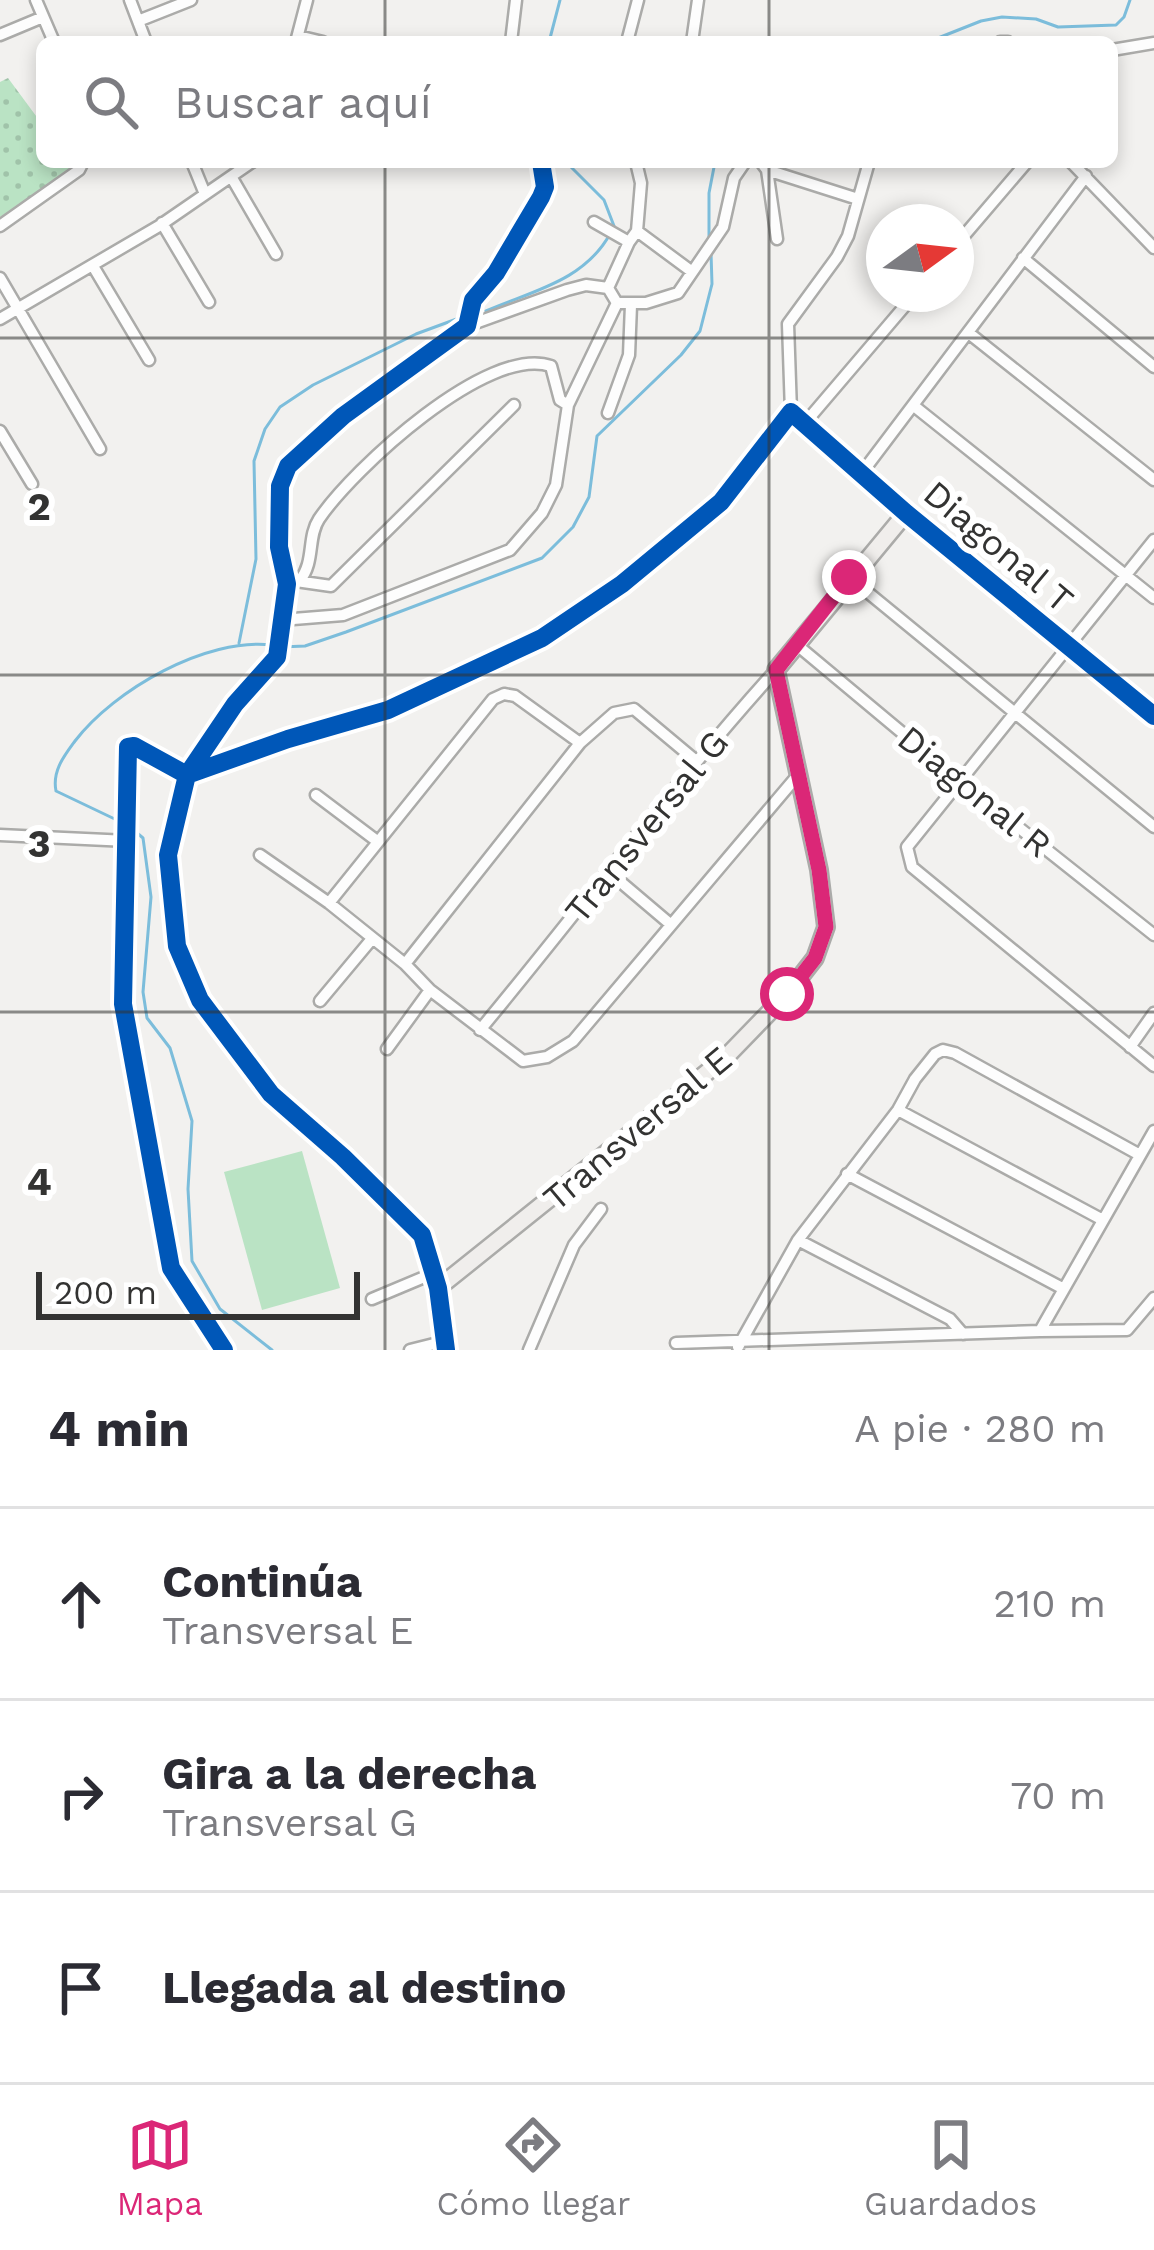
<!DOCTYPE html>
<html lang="es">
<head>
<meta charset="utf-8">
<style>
  body { margin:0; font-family:"Work Sans",sans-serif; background:#f7f7f7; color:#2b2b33 }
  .compass { position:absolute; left:866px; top:204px; width:108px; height:108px; border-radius:50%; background:#fff; box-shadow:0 6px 18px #0003; rotate:75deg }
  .scale { position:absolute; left:36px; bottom:30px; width:324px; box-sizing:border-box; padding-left:12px; border:6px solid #333332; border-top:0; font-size:33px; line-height:42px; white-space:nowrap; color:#333332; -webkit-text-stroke:9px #fff; paint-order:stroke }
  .stop { position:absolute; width:36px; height:36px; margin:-27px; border:9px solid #db2777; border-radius:50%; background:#fff }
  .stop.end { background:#db2777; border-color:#fff; box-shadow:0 3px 12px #0008 }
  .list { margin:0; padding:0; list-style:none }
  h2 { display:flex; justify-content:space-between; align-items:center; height:156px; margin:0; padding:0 48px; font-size:51px }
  h2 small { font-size:39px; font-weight:400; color:#7c7c81 }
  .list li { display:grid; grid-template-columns:78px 1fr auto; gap:36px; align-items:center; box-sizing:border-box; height:192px; padding:0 48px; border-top:3px solid #e1e1e2 }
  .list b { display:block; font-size:45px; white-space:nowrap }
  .list p { margin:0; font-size:39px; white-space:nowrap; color:#7c7c81 }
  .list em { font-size:39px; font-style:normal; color:#7c7c81 }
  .icon { flex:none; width:66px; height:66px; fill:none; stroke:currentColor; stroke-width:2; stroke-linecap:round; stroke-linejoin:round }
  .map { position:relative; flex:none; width:1154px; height:1350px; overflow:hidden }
  .search { position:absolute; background:#fff; box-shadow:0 6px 18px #0003; left:36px; right:36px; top:36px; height:132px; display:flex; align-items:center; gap:30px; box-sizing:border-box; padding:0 42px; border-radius:18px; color:#7c7c81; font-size:45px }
  .sheet { height:732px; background:#fff }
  nav { display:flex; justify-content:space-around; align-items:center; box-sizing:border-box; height:168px; border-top:3px solid #e1e1e2; background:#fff; font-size:33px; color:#7c7c81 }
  nav a { display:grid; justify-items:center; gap:6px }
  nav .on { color:#db2777 }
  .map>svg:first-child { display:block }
  .grass { fill:#bae3c4 }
  .park { fill:url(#park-dots) }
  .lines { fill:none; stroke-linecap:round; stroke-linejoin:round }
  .stream { stroke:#7cbddb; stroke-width:3 }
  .street-casing { stroke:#ababa9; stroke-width:15 }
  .secondary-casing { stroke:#ababa9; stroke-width:20 }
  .street { stroke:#fdfdfd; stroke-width:10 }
  .secondary { stroke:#f0eeec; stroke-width:15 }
  .cycleway-casing { stroke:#fff; stroke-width:26 }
  .cycleway { stroke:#0057b8; stroke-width:18 }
  .route { stroke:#db2777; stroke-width:15 }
  .grid { fill:none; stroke:#333332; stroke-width:3; stroke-opacity:0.55 }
  .labels { text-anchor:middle; stroke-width:12; stroke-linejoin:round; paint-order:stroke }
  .street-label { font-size:36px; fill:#333332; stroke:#fff }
  .grid-label { font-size:39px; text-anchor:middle; font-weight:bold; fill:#333332; stroke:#fff; stroke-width:12; stroke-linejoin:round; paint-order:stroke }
</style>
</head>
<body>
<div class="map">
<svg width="1154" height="1350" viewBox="0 0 1154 1350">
  <defs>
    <pattern id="park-dots" width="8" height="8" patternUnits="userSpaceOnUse" patternTransform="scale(3)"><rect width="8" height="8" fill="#bae3c4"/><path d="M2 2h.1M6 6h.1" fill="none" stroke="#a0c3a9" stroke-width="1.8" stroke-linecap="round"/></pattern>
  </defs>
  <rect width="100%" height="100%" fill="#f2f1ef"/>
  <path class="grass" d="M302 1151 340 1288 262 1310 224 1172Z"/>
  <path class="park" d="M8 78 42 124V162H70L75 169 0 217V82Z"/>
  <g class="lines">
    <path class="stream" d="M549 42 560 0
      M928 42 981 21 1002 17 1036 19 1058 27 1116 25 1124 17 1130 0
      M566 162 604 200 614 226
      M709 237V193L715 162
      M486 311C532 291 584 281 610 234
      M239 643 256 559 254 461 265 429 280 407 313 385 416 334 462 317
      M281 647 305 646 346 632 542 558 573 527 589 497 597 436 681 355 700 331 712 284 711 253
      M121 822 56 791C52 771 64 756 75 741 114 690 206 637 272 645
      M130 827 143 838 151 897 143 992 147 1018 170 1048 192 1121 188 1189 192 1261 220 1309 272 1350"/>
    <defs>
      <path id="street" d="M36 0 54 42
        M130 0 146 42
        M138 21 191 0
        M0 35 43 17
        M298 36 323 42
        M296 42 307 0
        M511 42 516 0
        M627 42 638 0
        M692 42 698 0
        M1000 42H1008
        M1112 50 1154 43
        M192 162 205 194
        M636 162 641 183 637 231
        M761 162 767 170 858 199
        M1071 162 1154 248
        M767 170 777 239
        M232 178 276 254
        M594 222 629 242 608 288
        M162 223 209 302
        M0 226 79 170 83 162
        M629 242 637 231 691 271
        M956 245 1027 162
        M1023 258 1154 367
        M93 266 149 360
        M0 278 100 449
        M617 303H646L678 293 723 227 734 178 745 162
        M0 319 159 226 252 162
        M467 326 567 290 586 285 608 288 617 303
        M970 334 1154 480
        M914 406 1154 598
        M791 412 788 324 837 257 848 236 869 162
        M608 413 629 355 631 305
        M805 423 915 294
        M0 431 32 484
        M861 474 1086 176
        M1154 540 907 847 912 867 1154 1066
        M849 577 1154 827
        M300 580C315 562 307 537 319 519 353 469 488 344 551 366L560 400 568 405
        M296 581 331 586 514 405
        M281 620 343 615 510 550 542 513 556 485 568 405 617 303
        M797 645 960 781 1154 935
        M316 795 377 841
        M0 835 128 841
        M260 855 329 903 405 964 430 990 523 1061 547 1057 573 1041 798 775
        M610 873 669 923
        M329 903 493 699 504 694 515 696 580 743
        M405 964 580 743 614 713 634 709 695 760
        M320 1001 371 940
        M480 1030C580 910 672 785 776 670
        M1130 1047 1154 1013
        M387 1049 430 990
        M898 1110 1103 1220
        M847 1174 1064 1289
        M798 1240 950 1319 963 1334
        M438 1288 422 1235 343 1157 271 1094 200 1000 177 946 168 855 187 775 235 704 277 657 287 584 279 547 280 486 288 466 343 416 467 326 473 300 496 273 541 197 545 187 541 162
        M372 1299 434 1273
        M1040 1331 1127 1330 1154 1298
        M676 1343 1040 1331 1154 1131
        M738 1347 798 1240 898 1110 915 1079 935 1054 943 1050 955 1053 1140 1155
        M224 1350 171 1268 123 1004 121 950 128 841 126 749 134 746 187 775 288 739 388 710 542 638 622 584 721 502 791 412 906 513
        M410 1350 446 1341
        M529 1350 574 1245 601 1209"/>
      <path id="secondary" d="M446 1350 438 1288 726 1057 787 994 815 958 826 927 819 870 776 670 906 513 1154 716"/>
    </defs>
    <use href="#street" class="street-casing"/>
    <use href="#secondary" class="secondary-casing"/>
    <use href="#street" class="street"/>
    <use href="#secondary" class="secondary"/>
    <defs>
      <path id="cycleway" d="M224 1350 171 1268 123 1004 128 747 134 746 187 775 288 739 388 710 542 638 622 584 721 502 791 412 906 513 1154 716
        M446 1350 438 1288 422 1235 343 1157 271 1094 200 1000 177 946 168 855 187 775 235 704 277 657 287 584 279 547 280 486 288 466 343 416 467 326 473 300 496 273 541 197 545 187 541 162"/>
    </defs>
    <use href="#cycleway" class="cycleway-casing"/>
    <use href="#cycleway" class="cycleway"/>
  </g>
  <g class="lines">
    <path class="route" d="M787 994 815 958 826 927 819 870 776 670 849 577"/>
  </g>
  <path class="grid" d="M385 0V42M769 0V42M385 162V1350M769 162V1350M0 338H1154M0 675H1154M0 1012H1154"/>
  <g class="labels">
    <g class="street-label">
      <text transform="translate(999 546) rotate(40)" y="13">Diagonal T</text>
      <text transform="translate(975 791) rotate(39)" y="13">Diagonal R</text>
      <text transform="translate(646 826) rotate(-51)" y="13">Transversal G</text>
      <text transform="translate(637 1128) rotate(-40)" y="13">Transversal E</text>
    </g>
  </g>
  <g class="grid-label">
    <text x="39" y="520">2</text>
    <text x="39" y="857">3</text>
    <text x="39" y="1195">4</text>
  </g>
</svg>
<svg class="compass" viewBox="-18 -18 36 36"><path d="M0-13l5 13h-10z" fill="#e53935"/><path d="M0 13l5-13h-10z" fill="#7c7c81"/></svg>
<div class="scale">200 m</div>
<div class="stop" style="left:787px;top:994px"></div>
<div class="stop end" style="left:849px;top:577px"></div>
<div class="search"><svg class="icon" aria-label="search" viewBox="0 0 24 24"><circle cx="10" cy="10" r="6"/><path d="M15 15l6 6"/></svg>Buscar aquí</div>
</div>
<section class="sheet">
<h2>4 min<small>A pie · 280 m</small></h2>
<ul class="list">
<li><svg class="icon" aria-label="ahead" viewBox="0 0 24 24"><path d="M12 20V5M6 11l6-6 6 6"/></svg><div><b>Continúa</b><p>Transversal E</p></div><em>210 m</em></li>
<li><svg class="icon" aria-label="right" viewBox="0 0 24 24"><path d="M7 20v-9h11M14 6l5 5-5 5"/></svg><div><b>Gira a la derecha</b><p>Transversal G</p></div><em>70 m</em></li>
<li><svg class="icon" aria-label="arrive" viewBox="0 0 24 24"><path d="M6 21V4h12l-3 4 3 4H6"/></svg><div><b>Llegada al destino</b></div></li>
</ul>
</section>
<nav>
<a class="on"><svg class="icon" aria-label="map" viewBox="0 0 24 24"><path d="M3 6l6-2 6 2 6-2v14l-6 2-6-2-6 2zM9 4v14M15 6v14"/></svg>Mapa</a>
<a><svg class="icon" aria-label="directions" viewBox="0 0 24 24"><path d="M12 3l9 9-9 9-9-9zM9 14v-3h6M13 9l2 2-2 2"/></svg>Cómo llegar</a>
<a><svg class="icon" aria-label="saved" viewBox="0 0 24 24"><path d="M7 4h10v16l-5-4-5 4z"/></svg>Guardados</a>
</nav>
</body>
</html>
